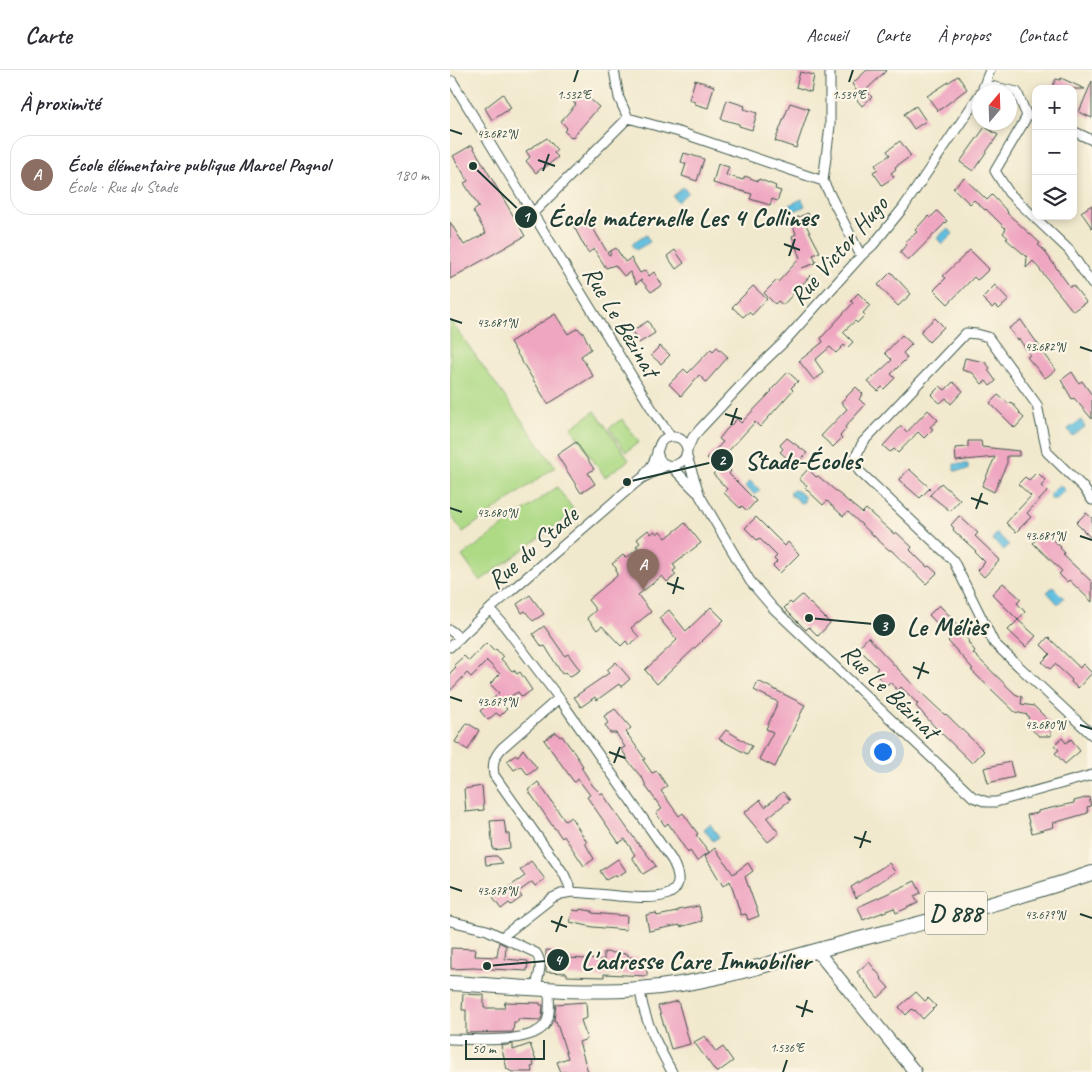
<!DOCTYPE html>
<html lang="fr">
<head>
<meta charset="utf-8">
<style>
  body { margin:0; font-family:Caveat,sans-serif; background:#f7f7f7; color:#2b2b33 }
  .controls { position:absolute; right:15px; top:15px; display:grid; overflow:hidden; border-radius:10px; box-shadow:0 2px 8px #0003 }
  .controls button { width:45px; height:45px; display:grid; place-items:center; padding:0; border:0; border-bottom:1px solid #e1e1e2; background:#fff; color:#2b2b33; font:25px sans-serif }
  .compass { position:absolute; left:522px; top:15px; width:45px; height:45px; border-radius:50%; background:#fff; box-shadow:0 2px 8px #0003; rotate:19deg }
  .scale { position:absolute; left:15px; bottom:12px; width:80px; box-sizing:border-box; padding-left:5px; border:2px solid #1f3d34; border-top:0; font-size:14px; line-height:18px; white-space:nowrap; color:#1f3d34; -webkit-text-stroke:4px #fcf5e5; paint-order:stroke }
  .you { position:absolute; left:432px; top:681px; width:18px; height:18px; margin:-12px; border:4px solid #fff; border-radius:50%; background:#1a73e8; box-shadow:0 0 0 8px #1a73e833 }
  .badge { display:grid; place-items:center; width:32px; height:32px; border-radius:50%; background:#c8321e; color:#fff; font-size:16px; font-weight:700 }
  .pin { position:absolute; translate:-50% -41px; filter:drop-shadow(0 1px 2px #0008) }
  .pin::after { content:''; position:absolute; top:26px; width:18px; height:15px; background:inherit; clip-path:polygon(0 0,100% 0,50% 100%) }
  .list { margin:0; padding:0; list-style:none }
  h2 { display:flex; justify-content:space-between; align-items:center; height:65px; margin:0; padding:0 20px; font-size:21px }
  h2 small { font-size:16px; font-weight:400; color:#7c7c81 }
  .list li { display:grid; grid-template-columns:32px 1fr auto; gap:15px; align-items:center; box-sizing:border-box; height:80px; margin:0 10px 10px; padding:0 10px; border:1px solid #e1e1e2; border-radius:20px }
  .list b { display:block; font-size:19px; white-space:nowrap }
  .list p { margin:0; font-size:16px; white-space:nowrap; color:#7c7c81 }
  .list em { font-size:16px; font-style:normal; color:#7c7c81 }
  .icon { flex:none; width:28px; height:28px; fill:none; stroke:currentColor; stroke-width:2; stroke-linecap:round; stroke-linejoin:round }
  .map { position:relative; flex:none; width:642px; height:1002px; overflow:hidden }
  header { display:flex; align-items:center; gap:30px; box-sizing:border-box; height:70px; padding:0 25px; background:#fff; border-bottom:1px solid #e1e1e2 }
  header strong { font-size:24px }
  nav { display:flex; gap:28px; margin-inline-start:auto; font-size:18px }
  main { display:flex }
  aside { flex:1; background:#fff }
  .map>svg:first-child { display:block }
  .green { fill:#aeda86; stroke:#668c5d }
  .water { fill:#61bedf; stroke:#407e8a }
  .building { fill:#efa6c1 }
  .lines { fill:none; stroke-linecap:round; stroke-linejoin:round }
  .street-casing { stroke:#3e574b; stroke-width:11 }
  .secondary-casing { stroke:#3e574b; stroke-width:14 }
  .primary-casing { stroke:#3e574b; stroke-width:16 }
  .street { stroke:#fff; stroke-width:9 }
  .secondary { stroke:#fff; stroke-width:12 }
  .primary { stroke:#fff; stroke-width:14 }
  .ticks { fill:none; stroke:#1f3d34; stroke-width:2 }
  .labels { text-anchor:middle; stroke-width:4.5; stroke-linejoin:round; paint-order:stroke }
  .shield { fill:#fcf5e5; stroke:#617469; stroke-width:1 }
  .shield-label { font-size:24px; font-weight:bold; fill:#1f3d34 }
  .street-label { font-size:25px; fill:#1f3d34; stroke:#fcf5e5 }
  .ticks-label { font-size:12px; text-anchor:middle; fill:#1f3d34; stroke:#fcf5e5; stroke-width:4.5; stroke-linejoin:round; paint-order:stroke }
  .leader { fill:none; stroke:#1f3d34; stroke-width:2 }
  .callout-dot { fill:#1f3d34; stroke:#fcf5e5; stroke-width:2 }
  .mark-label { font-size:15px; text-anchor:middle; font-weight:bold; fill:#fff }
  .callout-label { font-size:26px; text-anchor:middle; font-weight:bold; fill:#1f3d34; stroke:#fcf5e5; stroke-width:4.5; stroke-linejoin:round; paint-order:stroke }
</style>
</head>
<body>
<header>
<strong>Carte</strong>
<nav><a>Accueil</a><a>Carte</a><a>À propos</a><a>Contact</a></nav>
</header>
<main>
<aside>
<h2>À proximité<small></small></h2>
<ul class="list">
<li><span class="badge" style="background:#8d6e63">A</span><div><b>École élémentaire publique Marcel Pagnol</b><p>École · Rue du Stade</p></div><em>180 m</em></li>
</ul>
</aside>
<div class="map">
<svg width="642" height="1002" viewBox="0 0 642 1002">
  <rect width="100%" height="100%" fill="#fcf5e5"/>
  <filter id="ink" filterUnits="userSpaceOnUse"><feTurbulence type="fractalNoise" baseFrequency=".02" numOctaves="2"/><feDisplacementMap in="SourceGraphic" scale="10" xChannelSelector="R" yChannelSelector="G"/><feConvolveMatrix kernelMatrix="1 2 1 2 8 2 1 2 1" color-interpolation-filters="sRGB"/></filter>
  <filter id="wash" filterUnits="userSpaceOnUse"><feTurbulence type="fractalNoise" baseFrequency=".0096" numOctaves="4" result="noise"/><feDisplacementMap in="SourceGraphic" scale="20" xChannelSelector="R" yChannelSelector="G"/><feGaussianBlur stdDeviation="1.12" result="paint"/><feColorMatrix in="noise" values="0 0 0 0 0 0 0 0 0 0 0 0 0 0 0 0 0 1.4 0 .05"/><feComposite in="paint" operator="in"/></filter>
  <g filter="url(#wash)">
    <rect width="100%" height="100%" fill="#f1e9cd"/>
    <path class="green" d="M0 250 105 397 13 462 0 444Z
      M145 341 179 390 155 407 121 358Z
      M172 349 189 372 176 382 159 358Z
      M107 417 125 442 30 511 12 486Z"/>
    <path class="water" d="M233 117 238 122 228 132 223 126Z
      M352 129 355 136 342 142 339 135Z
      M498 158 503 164 492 174 487 168Z
      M196 165 200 172 186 180 182 174Z
      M631 350 635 357 622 366 618 359Z
      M504 394H518V400L504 401Z
      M300 411 310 420 305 425 295 416Z
      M609 415 615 420 606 429H601L600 424Z
      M343 420 348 421 354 426V432L350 433 345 427 341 426 340 421Z
      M547 463 559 475 554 480 542 469Z
      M603 517 614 528 608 534 597 522Z
      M260 754 269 767 263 771 254 759Z"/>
    <g id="blocks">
      <path class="building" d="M417 0H437L416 20 422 27 412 36 402 24 406 20 402 14Z
        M350 2 364 5 361 22 346 17Z
        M508 6 517 19 488 41 477 26Z
        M611 8 635 19H601L606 9 610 10Z
        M245 10 264 16 258 38 245 34V32L239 30Z
        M642 11V48L629 42Z
        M132 22 149 37 122 68 114 61 117 58 111 51 126 34 123 32Z
        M53 24 61 38 42 50 35 38Z
        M277 30 295 36 294 39 307 43 302 60 289 56V54L271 49Z
        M340 33 359 39 346 78 325 71Z
        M466 36 476 51 464 59 454 44Z
        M535 57 548 65 523 101 510 92Z
        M97 68 107 80 104 83 108 87 93 99 92 98 86 103 76 91 80 87 76 81Z
        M450 71 461 86 445 97 446 99 441 103 444 107 432 115 423 102 428 99 425 95 440 85 437 81Z
        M22 75 75 166 0 209V152L14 175 36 163 23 141 29 137 14 113 18 111 3 86Z
        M234 83 254 89 247 111 232 106 236 94 231 92Z
        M268 94 279 97 276 105 293 110 295 106 308 111 309 109 326 116 325 119 331 121 327 131 322 129 320 135 300 129 302 124 263 113Z
        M514 108 537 130 542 125 558 142 557 143 590 173 588 175 593 179 620 217 623 215 636 232 623 241 583 191 576 198 577 187 556 169 558 168 553 163 556 159 536 139 535 140 524 130 520 134 503 118Z
        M642 135V158L631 142Z
        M487 141 497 151 458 191 450 182 457 174 455 172 467 162 465 160 478 146 480 148Z
        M358 143 362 152 356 155 370 182 363 185 366 193 352 198 360 206 333 235 328 231 325 234 314 223 327 210 328 212 350 188 342 166 346 164 341 150Z
        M135 145 159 185 161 184 159 182 166 178 175 192 181 188 190 203 196 200 199 206 204 202 212 215 201 222 191 210 186 214 180 202 174 206 165 195 156 198 144 179 138 183 122 153Z
        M225 180 234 193 226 199 217 186Z
        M520 180 539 199 530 208 527 210 524 207 498 234 484 220 496 208 493 206Z
        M441 202 461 224 448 236 428 215Z
        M545 215 559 230 549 239 545 235 542 238 532 228Z
        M303 216 317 229 302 245 299 242 293 247 282 237Z
        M408 223 420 235 413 243 415 245 407 253 405 251 393 262 403 272 397 278 394 275 386 283 380 277 365 290 374 303 364 310 349 291 373 272 371 268 403 233 401 231Z
        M105 244 118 264 128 258 132 263 133 262 141 279 131 286 143 306 98 334 60 272Z
        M485 248 494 257 479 272 470 262Z
        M571 250 606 300 595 308 577 287 580 285 569 269 567 270 559 258Z
        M198 251 205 263 189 273 182 261Z
        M452 265 462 274 453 283 457 288 441 304 445 308 434 319 432 317 428 321 418 312 442 290 435 283Z
        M210 276 220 285 211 294 201 285Z
        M267 277 278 287 256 312 249 305 231 326 219 314 234 299 238 303 261 279 263 281Z
        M515 288 535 292 540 298 538 300 546 311 540 316 536 311 532 314 523 303 512 300Z
        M338 302 348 311 341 318 343 320 310 357 305 352 273 387 280 394 278 397 281 401 279 404 306 431 297 441 292 436 290 438 274 423 277 419 263 404 268 399 257 388 273 372 269 369 276 360 287 349 291 353 322 321 321 320Z
        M622 302 629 313 632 311 642 325V349L624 328 622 329 611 310Z
        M503 312 513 321 501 334 496 328 490 333 481 325 490 316 495 320Z
        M406 317 413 324 409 329 415 335 395 357 396 359 390 366 392 368 383 377 371 366 397 339 391 332Z
        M548 325 559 334 561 332 570 342 569 343 574 348 565 358 540 333Z
        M478 340 488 350 480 357 483 359 474 368 468 362 448 383 444 379 440 382 433 376 451 356 457 362Z
        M337 368 357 383 345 395 330 382 333 379 330 375Z
        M518 371H531L532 377 569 381V386H557V393L544 422 532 416 545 387 506 391 505 378 518 377Z
        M126 372 144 399 138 403 145 414 131 423 107 385Z
        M358 399 366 407 368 406 412 443 416 439 444 464 446 462 462 477 460 480 477 497 479 496 487 503 476 514 441 480H439L398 442 393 446 377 431 373 435 355 418 357 416 349 409Z
        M459 399 480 418 470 428 449 410Z
        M587 402 596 411 591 416 597 422 577 443 581 447 566 462 556 453 581 426 568 414 575 407 579 410Z
        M491 413 510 430 500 441 480 425Z
        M636 443 642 448V469L626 453Z
        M509 446 528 463 525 466 550 490 534 507 527 500 535 492 525 482 526 481 503 460 504 458 501 455Z
        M306 447 335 476 338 472 349 484 330 503 323 496 327 492 324 489 327 486 309 468 307 470 295 458Z
        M235 453 251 473 223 494 226 499 223 501 226 505 217 512 212 506 188 525 201 542 181 558 189 567 179 575 176 571 171 576 152 556 147 560 137 548 146 540 138 530 167 506 166 498 162 494 173 485 176 488 189 478 186 476 190 473 187 469 198 460 201 464 205 461 207 464 210 461 216 468Z
        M593 462 611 477 610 478 615 483 613 485 642 512V532L619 510 617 512 609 504 612 501 583 473Z
        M553 513 571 529 567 533 575 542 568 550 586 566 576 577 558 560 568 550 542 524Z
        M80 525 94 544 83 551 75 541 72 543 67 534Z
        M352 525 380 553 368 566 359 557 356 560 334 538 340 532 342 534Z
        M489 535 503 549 519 571 518 572 525 581 523 583 565 624 572 627 571 634 584 636 601 653V666H589L579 657 578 645 565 642 521 600 523 599 498 571 501 568 479 545Z
        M261 537 274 550 207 614 195 600 227 570 209 548 219 540 236 561Z
        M94 556 115 586 118 584 130 600 119 607 115 602 112 604 95 576 92 577 83 564Z
        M418 567 465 617 495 645 496 644 534 681 522 693 484 656 466 636 468 634 451 617 448 621 440 612 437 615 428 607 431 604 426 600 428 598 408 578Z
        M598 567 630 598 633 594 642 603 628 618 621 612 622 610 605 594 600 599 592 592 600 584 591 575Z
        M36 573 44 581 46 579 53 587 51 589 62 601 64 600 67 604 70 602 82 620 72 627 68 622 50 632 57 639 50 646 46 643 38 650 30 641 49 623 40 614 50 604 37 591 21 607 17 603 0 621V603L6 597 4 595 14 586 19 591Z
        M166 592 180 609 171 617 169 614 147 630 145 627 131 637 124 627 159 603 157 600Z
        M308 611 355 635 325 697 309 689 323 662 316 659 328 632 304 620Z
        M165 639 181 658 176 662 195 689 193 690 202 703 207 701 217 716 211 721 229 746 233 743 248 764 246 765 259 782 247 791 240 781 238 783 218 753 215 756 206 743 212 739 197 718 193 709 177 690 178 689 171 679 175 677 166 663H160L155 655 158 653 154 646Z
        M17 653 29 660 18 680 5 672Z
        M276 660 302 676 297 684 269 669Z
        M106 662 110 667 112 666 123 681 133 696 131 697 143 716 151 724 152 723 189 775H190L206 796 193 804 182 787 185 785 175 769 169 773 137 727 140 725 128 709 124 712 94 670Z
        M612 668 616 673 621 669 630 681 615 694 605 683 609 680 604 675Z
        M73 679 87 698 78 705 71 696 64 700 57 691 66 685 68 686Z
        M560 692 564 707 538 713 534 698Z
        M88 712 115 751 121 747 137 772 135 773 144 789 134 796 114 766 112 768 105 758H104L78 720Z
        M32 716 34 740 16 742 14 719Z
        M333 722 340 730 317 748 329 763 318 772 294 743 310 730 315 737Z
        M639 727 641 736 637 737 638 743 603 753 604 757 582 763 577 745 588 743V741L624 733V731Z
        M54 750 56 764H59L60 778 43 780 40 751Z
        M265 778 283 804 298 793 303 801 295 807 309 846 298 850 296 844 291 845 280 811 273 816 255 786Z
        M42 786H47L53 793 36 795 35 787Z
        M168 789 176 801 166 807 165 805 156 810 150 801Z
        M81 791 95 809 85 816 82 812 68 822 72 827 61 835 59 833 51 839 43 828 75 806 70 800Z
        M439 793 445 802 406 828 401 817Z
        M465 811 471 823 464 826 468 833 446 843 444 838 413 850 408 837Z
        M249 836 252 851 230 857V855L199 861 196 845 206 843 207 846 227 842V840Z
        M130 839 142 841V843L177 846 176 860 143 857 120 852 123 840 129 841Z
        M49 872 56 876 55 889 78 891 77 901 24 898 1 899V878L26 879 25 886 47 887Z
        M96 880 106 881V884L117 885V888L154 890V882L178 884V887L194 888 193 895H197V906L154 904V907L117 906V903L96 902Z
        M419 892 432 908 431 909 439 918 428 928 407 902Z
        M466 922 475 931 478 928 486 936 473 949 465 940 464 941 462 939 456 945 449 937Z
        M13 924 34 925V938H54L55 932 90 933V935H93L92 947 90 950 68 949V952H64L63 962 16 963V940H12Z
        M228 931 240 974 221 979 208 936Z
        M136 932 137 948 131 950 137 969 129 972 138 1002H111L107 992 118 988 106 951H104L106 934Z
        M255 966 266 982 273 977 283 991 268 1002H266L244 972Z
        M63 974V980L80 974 86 991 83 992 84 996 81 997 83 1002H62L57 999 51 976Z"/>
    </g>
  </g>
  <g filter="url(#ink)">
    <use href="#blocks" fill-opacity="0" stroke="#3e574b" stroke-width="1"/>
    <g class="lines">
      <defs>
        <path id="street" d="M164 0 169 28 178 48 229 62 373 111
          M380 0V56L373 111 411 186
          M0 12 2 11 205 344 221 367
          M536 15 567 22 577 46 571 57 545 101 559 123 619 180 642 214
          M533 18 540 0
          M623 61 642 70
          M83 143 178 48
          M237 380 243 367 250 359 308 297 333 273 411 186 423 175 453 138 530 24
          M236 384 250 426 300 511 323 538 523 727 537 732H546L642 705
          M221 396 247 422
          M195 404C198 400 202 396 204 391 209 382 207 368 220 367 225 366 231 368 234 372 248 391 211 409 207 381
          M642 430 633 417 597 382 587 335 538 267 527 264 516 263 413 372 404 390 409 401 503 490 544 573 642 665
          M40 539 52 553 109 628 222 790C246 835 194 828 168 826 153 824 137 823 122 822L111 824 102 828 52 867
          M0 560 10 568
          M0 577 40 539 182 416 192 408 217 395
          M109 628 52 678C44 687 42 693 44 705L114 804 122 822
          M0 851 37 860 86 883C94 895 88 904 86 918
          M190 919C193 949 208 976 222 1002
          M0 969C22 969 84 975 96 953 101 944 99 929 99 919"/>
        <path id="secondary" d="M368 880 371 886 465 1002"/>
        <path id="primary" d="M0 913C62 916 126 924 189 919 259 914 324 892 391 874 475 852 560 831 642 803"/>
      </defs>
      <use href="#street" class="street-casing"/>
      <use href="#secondary" class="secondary-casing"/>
      <use href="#primary" class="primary-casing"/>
      <use href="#street" class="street"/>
      <use href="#secondary" class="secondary"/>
      <use href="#primary" class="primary"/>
    </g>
  </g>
  <path class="ticks" d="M124 12 128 0M399 12 403 0M0 60 12 64M88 90 105 96M93 101 99 84M334 174 350 180M339 186 345 169M0 249 12 253M630 277 642 281M275 344 292 349M281 355 287 338M521 428 538 434M0 438 12 442M526 439 532 423M630 466 642 470M217 513 234 519M223 524 228 507M463 597 479 603M468 609 474 592M0 627 12 631M630 655 642 659M159 682 175 688M164 693 170 677M404 767 421 772M410 778 416 761M0 817 12 821M630 844 642 848M101 851 117 857M106 862 112 846M346 936 363 942M352 947 357 930M333 1002 337 990"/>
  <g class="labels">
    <rect class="shield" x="475" y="821.5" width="62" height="43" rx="4"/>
    <g class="shield-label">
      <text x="506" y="851">D 888</text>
    </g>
    <g class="street-label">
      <text transform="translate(388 180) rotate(-49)" y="9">Rue Victor Hugo</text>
      <text transform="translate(172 251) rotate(59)" y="9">Rue Le Bézinat</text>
      <text transform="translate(82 477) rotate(-41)" y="9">Rue du Stade</text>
      <text transform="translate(441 621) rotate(44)" y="9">Rue Le Bézinat</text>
    </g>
  </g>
  <g class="ticks-label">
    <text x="124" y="29">1.532°E</text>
    <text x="399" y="29">1.534°E</text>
    <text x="47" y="68">43.682°N</text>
    <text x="47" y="257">43.681°N</text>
    <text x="595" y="281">43.682°N</text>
    <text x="47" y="447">43.680°N</text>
    <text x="595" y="470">43.681°N</text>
    <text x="47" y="636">43.679°N</text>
    <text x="595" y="659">43.680°N</text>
    <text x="47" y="825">43.678°N</text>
    <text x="595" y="849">43.679°N</text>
    <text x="337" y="982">1.536°E</text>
  </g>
  <path class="leader" d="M23 96L76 147M177 412L272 390M359 548L434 555M37 896L108 890"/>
  <g class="callout-dot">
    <circle cx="23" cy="96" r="5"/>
    <circle cx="177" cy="412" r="5"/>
    <circle cx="359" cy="548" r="5"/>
    <circle cx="37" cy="896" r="5"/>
    <circle cx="76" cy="147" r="12"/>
    <circle cx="272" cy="390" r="12"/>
    <circle cx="434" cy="555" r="12"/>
    <circle cx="108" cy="890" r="12"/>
  </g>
  <g class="mark-label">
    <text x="76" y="152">1</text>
    <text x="272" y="395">2</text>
    <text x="434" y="561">3</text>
    <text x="108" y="895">4</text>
  </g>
  <g class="callout-label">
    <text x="233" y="156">École maternelle Les 4 Collines</text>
    <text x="353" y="399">Stade-Écoles</text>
    <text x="497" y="565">Le Méliès</text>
    <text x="246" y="899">L'adresse Care Immobilier</text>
  </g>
</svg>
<div class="controls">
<button>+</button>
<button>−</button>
<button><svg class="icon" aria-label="layers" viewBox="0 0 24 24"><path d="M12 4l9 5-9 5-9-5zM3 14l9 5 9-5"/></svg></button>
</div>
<svg class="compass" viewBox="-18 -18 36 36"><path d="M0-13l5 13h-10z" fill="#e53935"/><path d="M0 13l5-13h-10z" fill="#7c7c81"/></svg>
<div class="scale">50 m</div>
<div class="you"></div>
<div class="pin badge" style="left:193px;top:520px;background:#8d6e63">A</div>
</div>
</main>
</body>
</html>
